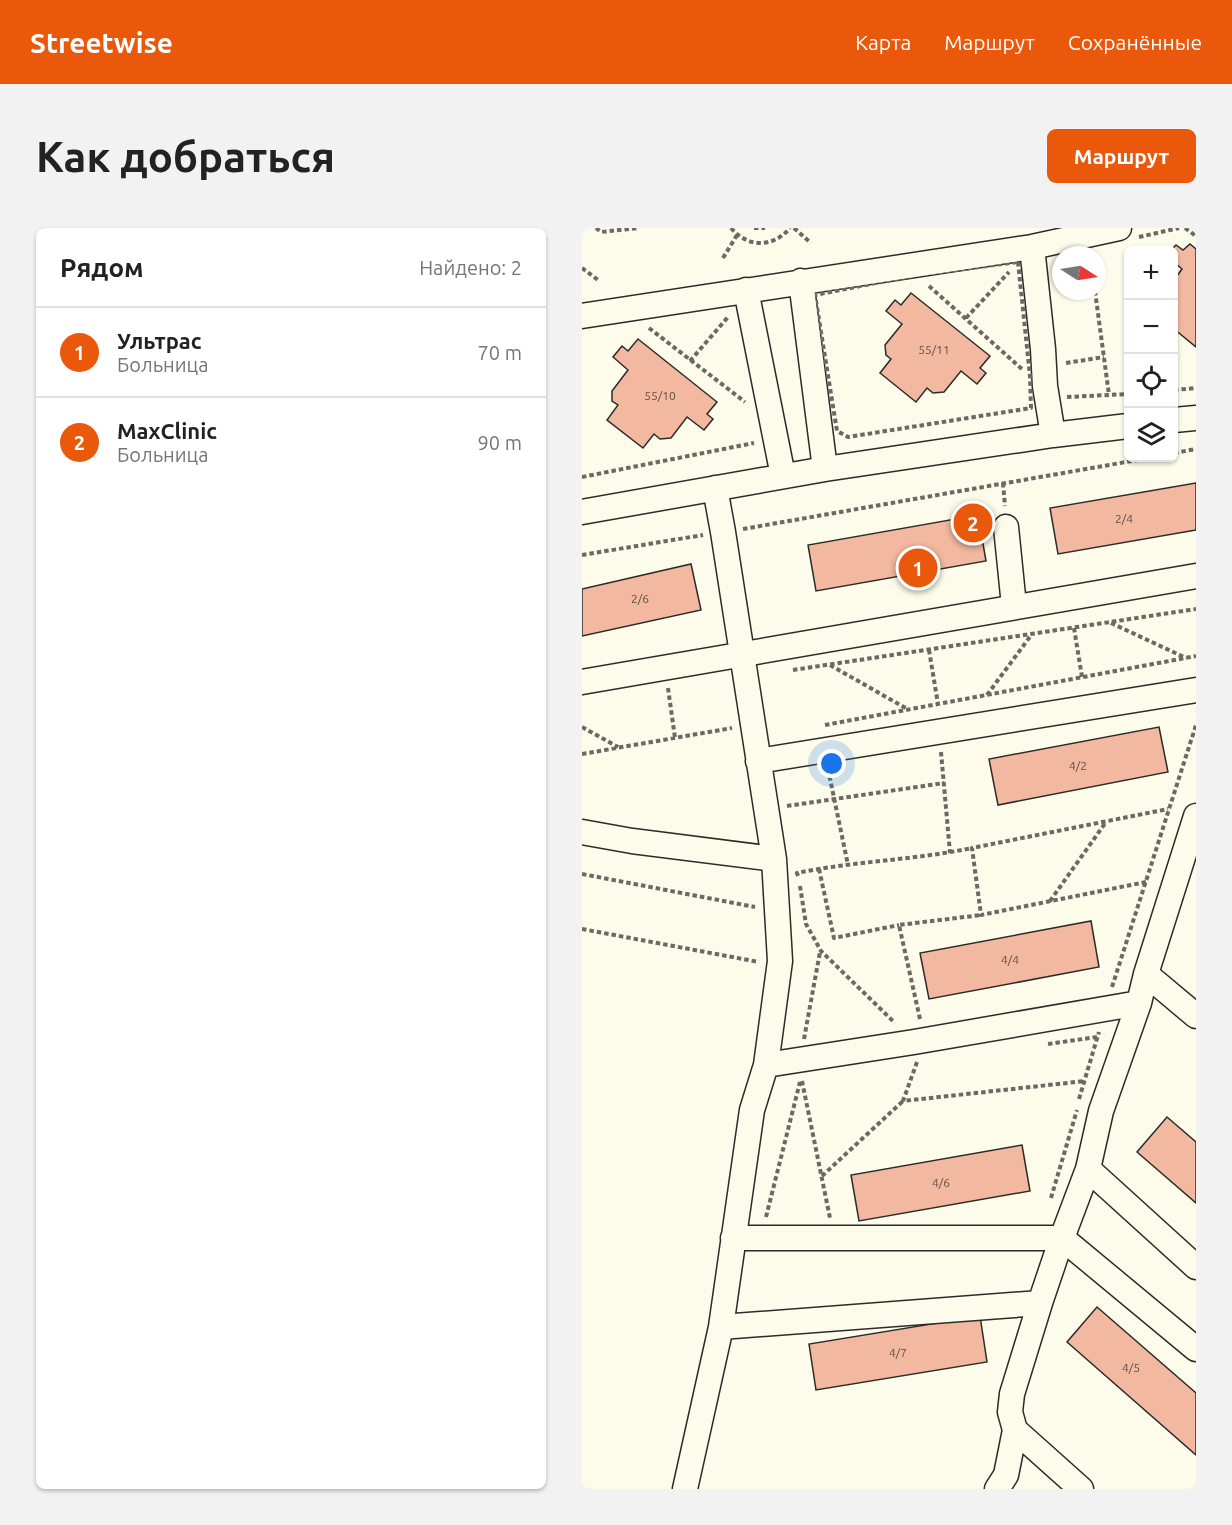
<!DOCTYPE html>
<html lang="ru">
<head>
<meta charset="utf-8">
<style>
  body { margin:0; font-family:Ubuntu,sans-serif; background:#f2f2f2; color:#222 }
  .controls { position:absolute; right:18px; top:18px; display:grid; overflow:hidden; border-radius:9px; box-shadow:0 2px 4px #0004 }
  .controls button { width:54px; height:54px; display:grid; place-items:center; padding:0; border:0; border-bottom:2px solid #e0e0e0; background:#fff; color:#222; font:30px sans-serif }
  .compass { position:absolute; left:470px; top:18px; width:54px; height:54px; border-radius:50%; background:#fff; box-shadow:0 2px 4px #0004; rotate:102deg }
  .you { position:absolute; left:250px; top:536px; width:21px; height:21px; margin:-15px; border:4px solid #fff; border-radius:50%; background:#1a73e8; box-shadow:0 0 0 9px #1a73e833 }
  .badge { display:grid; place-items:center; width:39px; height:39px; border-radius:50%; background:#ea580c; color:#fff; font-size:20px; font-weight:700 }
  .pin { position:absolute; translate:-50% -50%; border:3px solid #fff; box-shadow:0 2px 6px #0006 }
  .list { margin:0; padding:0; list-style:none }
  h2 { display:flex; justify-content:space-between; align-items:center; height:78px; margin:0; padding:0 24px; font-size:26px }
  h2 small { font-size:20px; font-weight:400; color:#767676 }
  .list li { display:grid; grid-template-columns:39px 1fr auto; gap:18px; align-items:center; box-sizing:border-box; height:90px; padding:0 24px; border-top:2px solid #e0e0e0 }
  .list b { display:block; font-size:22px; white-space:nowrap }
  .list p { margin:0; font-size:20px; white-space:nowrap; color:#767676 }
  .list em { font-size:20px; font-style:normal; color:#767676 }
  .icon { flex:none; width:33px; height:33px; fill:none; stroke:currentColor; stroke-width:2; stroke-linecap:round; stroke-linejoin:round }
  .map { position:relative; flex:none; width:614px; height:1261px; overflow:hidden; border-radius:9px }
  header { display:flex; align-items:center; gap:36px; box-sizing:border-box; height:84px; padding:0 30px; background:#ea580c; color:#fff }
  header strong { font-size:28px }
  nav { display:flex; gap:33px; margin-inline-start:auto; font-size:21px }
  .intro { display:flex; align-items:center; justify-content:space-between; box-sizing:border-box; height:144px; padding:0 36px }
  h1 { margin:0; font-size:42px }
  .button { padding:15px 27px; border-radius:9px; background:#ea580c; color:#fff; font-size:21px; font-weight:700 }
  main { display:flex; gap:36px; padding:0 36px }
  aside { flex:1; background:#fff; border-radius:9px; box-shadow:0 2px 4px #0004 }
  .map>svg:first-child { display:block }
  .building { fill:#f2b8a0; stroke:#2b2b2b; stroke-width:1.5 }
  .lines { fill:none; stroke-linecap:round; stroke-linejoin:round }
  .minor-casing { stroke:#2b2b2b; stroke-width:27 }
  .path { stroke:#6a6964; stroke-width:4; stroke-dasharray:4.5 3; stroke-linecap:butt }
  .minor { stroke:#fdfbea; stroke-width:24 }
  .labels { text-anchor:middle; stroke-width:4.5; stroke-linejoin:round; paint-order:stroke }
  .number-label { font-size:12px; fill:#5d4e48 }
</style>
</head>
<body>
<header>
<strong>Streetwise</strong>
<nav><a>Карта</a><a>Маршрут</a><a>Сохранённые</a></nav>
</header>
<div class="intro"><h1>Как добраться</h1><a class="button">Маршрут</a></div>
<main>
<aside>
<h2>Рядом<small>Найдено: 2</small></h2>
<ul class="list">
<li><span class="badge">1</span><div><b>Ультрас</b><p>Больница</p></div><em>70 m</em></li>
<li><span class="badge">2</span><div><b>MaxClinic</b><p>Больница</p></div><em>90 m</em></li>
</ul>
</aside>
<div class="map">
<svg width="614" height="1261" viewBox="0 0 614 1261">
  <rect width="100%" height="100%" fill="#fdfbea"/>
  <path class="building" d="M608 16 614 21V119L592 101V52L600 41 592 34V22H589L594 17 601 22Z
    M329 65 408 128 398 140 404 145 395 156 379 143 362 164 351 165 345 160 334 174 298 145 309 131 304 127 303 117 320 96 304 83 313 72 319 77Z
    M56 111 135 174 125 186 131 191 122 202 105 189 89 210 78 211 72 206 61 220 25 192 36 177 30 173V163L46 142 31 129 40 118 46 123Z
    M614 255V302L476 326 468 280Z
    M396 287 404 333 234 363 226 317Z
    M109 336 119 382 0 408V361Z
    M577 499 586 544 416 577 407 531Z
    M509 693 517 739 347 771 338 725Z
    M585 889 614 914V975L555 924Z
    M440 917 448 963 277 993 269 947Z
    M515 1079 614 1165V1227L485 1114Z
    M398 1088 405 1134 234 1162 227 1116Z"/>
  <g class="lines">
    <defs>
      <path id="minor" d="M219 53 243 241
        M164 62 201 248
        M0 88 450 19 537 0
        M592 192 614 190
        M471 207 546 198
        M133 260 141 304 192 631 198 733 184 837 170 882 139 1099 458 1075 480 1010 614 1121
        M0 284 243 241 471 207 463 158 461 121 450 19
        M424 299 432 378
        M0 454 614 348
        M176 533 614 462
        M0 604 50 613 192 631
        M564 746 614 788
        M184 837 332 814 557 775
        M506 941 614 1039
        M151 1010H480L506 941 519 883 557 775 564 746 614 588
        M458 1075 430 1166 428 1184 433 1202 499 1261
        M103 1261 139 1099
        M415 1261 424 1247 433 1202"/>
    </defs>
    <use href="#minor" class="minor-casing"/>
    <path class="path" d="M14 0 19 4 56 0
      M149 0C166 20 191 20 208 0
      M172 0H183
      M212 0 229 15
      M603 0 614 8
      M557 9 597 0
      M141 30 155 7
      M436 34 448 148 449 180 266 209 255 203 233 67 335 47Z
      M0 40 16 52
      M347 58 440 141
      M513 63 527 167
      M384 90 427 44
      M67 100 163 174
      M108 133 146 89
      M484 135 522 129
      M592 162 614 160
      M485 169 546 166
      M592 225 614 221
      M0 249 172 215
      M421 255 423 278
      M161 301 567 230
      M0 327 121 307
      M529 395 604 430
      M492 400 500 449
      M347 422 356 476
      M248 437 327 482
      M211 442 614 381
      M86 460 93 510
      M405 467 450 406
      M243 497 614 428
      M0 499 36 519
      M359 524 368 625
      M0 526 150 500
      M246 541 266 637
      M205 578 362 555
      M237 641 252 710 317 697
      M0 646 173 679
      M216 648 215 645C273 633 333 632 390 620
      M564 654 399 687 390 620 586 581
      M218 658 224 696 239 723 313 795
      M468 673 524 594
      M0 701 177 734
      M530 759 614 497
      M338 791 317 697 399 687
      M222 811 238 724
      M466 816 515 809
      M335 834 321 873 503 853
      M220 853 248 990
      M497 871 517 804
      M240 948 321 873
      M469 970 495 882
      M184 989 218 854"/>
    <use href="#minor" class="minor"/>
  </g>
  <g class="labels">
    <g class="number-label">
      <text x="352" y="126">55/11</text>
      <text x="78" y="172">55/10</text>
      <text x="542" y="295">2/4</text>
      <text x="58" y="375">2/6</text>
      <text x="496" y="542">4/2</text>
      <text x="428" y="736">4/4</text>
      <text x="359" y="959">4/6</text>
      <text x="316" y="1129">4/7</text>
      <text x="549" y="1144">4/5</text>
    </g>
  </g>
</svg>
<div class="controls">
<button>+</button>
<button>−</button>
<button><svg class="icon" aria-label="locate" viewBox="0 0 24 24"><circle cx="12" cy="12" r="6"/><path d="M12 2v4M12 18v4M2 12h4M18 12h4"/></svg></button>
<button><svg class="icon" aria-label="layers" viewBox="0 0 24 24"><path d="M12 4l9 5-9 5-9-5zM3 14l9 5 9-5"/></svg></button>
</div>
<svg class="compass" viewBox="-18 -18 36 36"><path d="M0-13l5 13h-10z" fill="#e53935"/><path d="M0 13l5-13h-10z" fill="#767676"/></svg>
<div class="you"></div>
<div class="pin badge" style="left:336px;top:340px">1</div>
<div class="pin badge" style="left:391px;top:295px">2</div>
</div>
</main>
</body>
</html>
